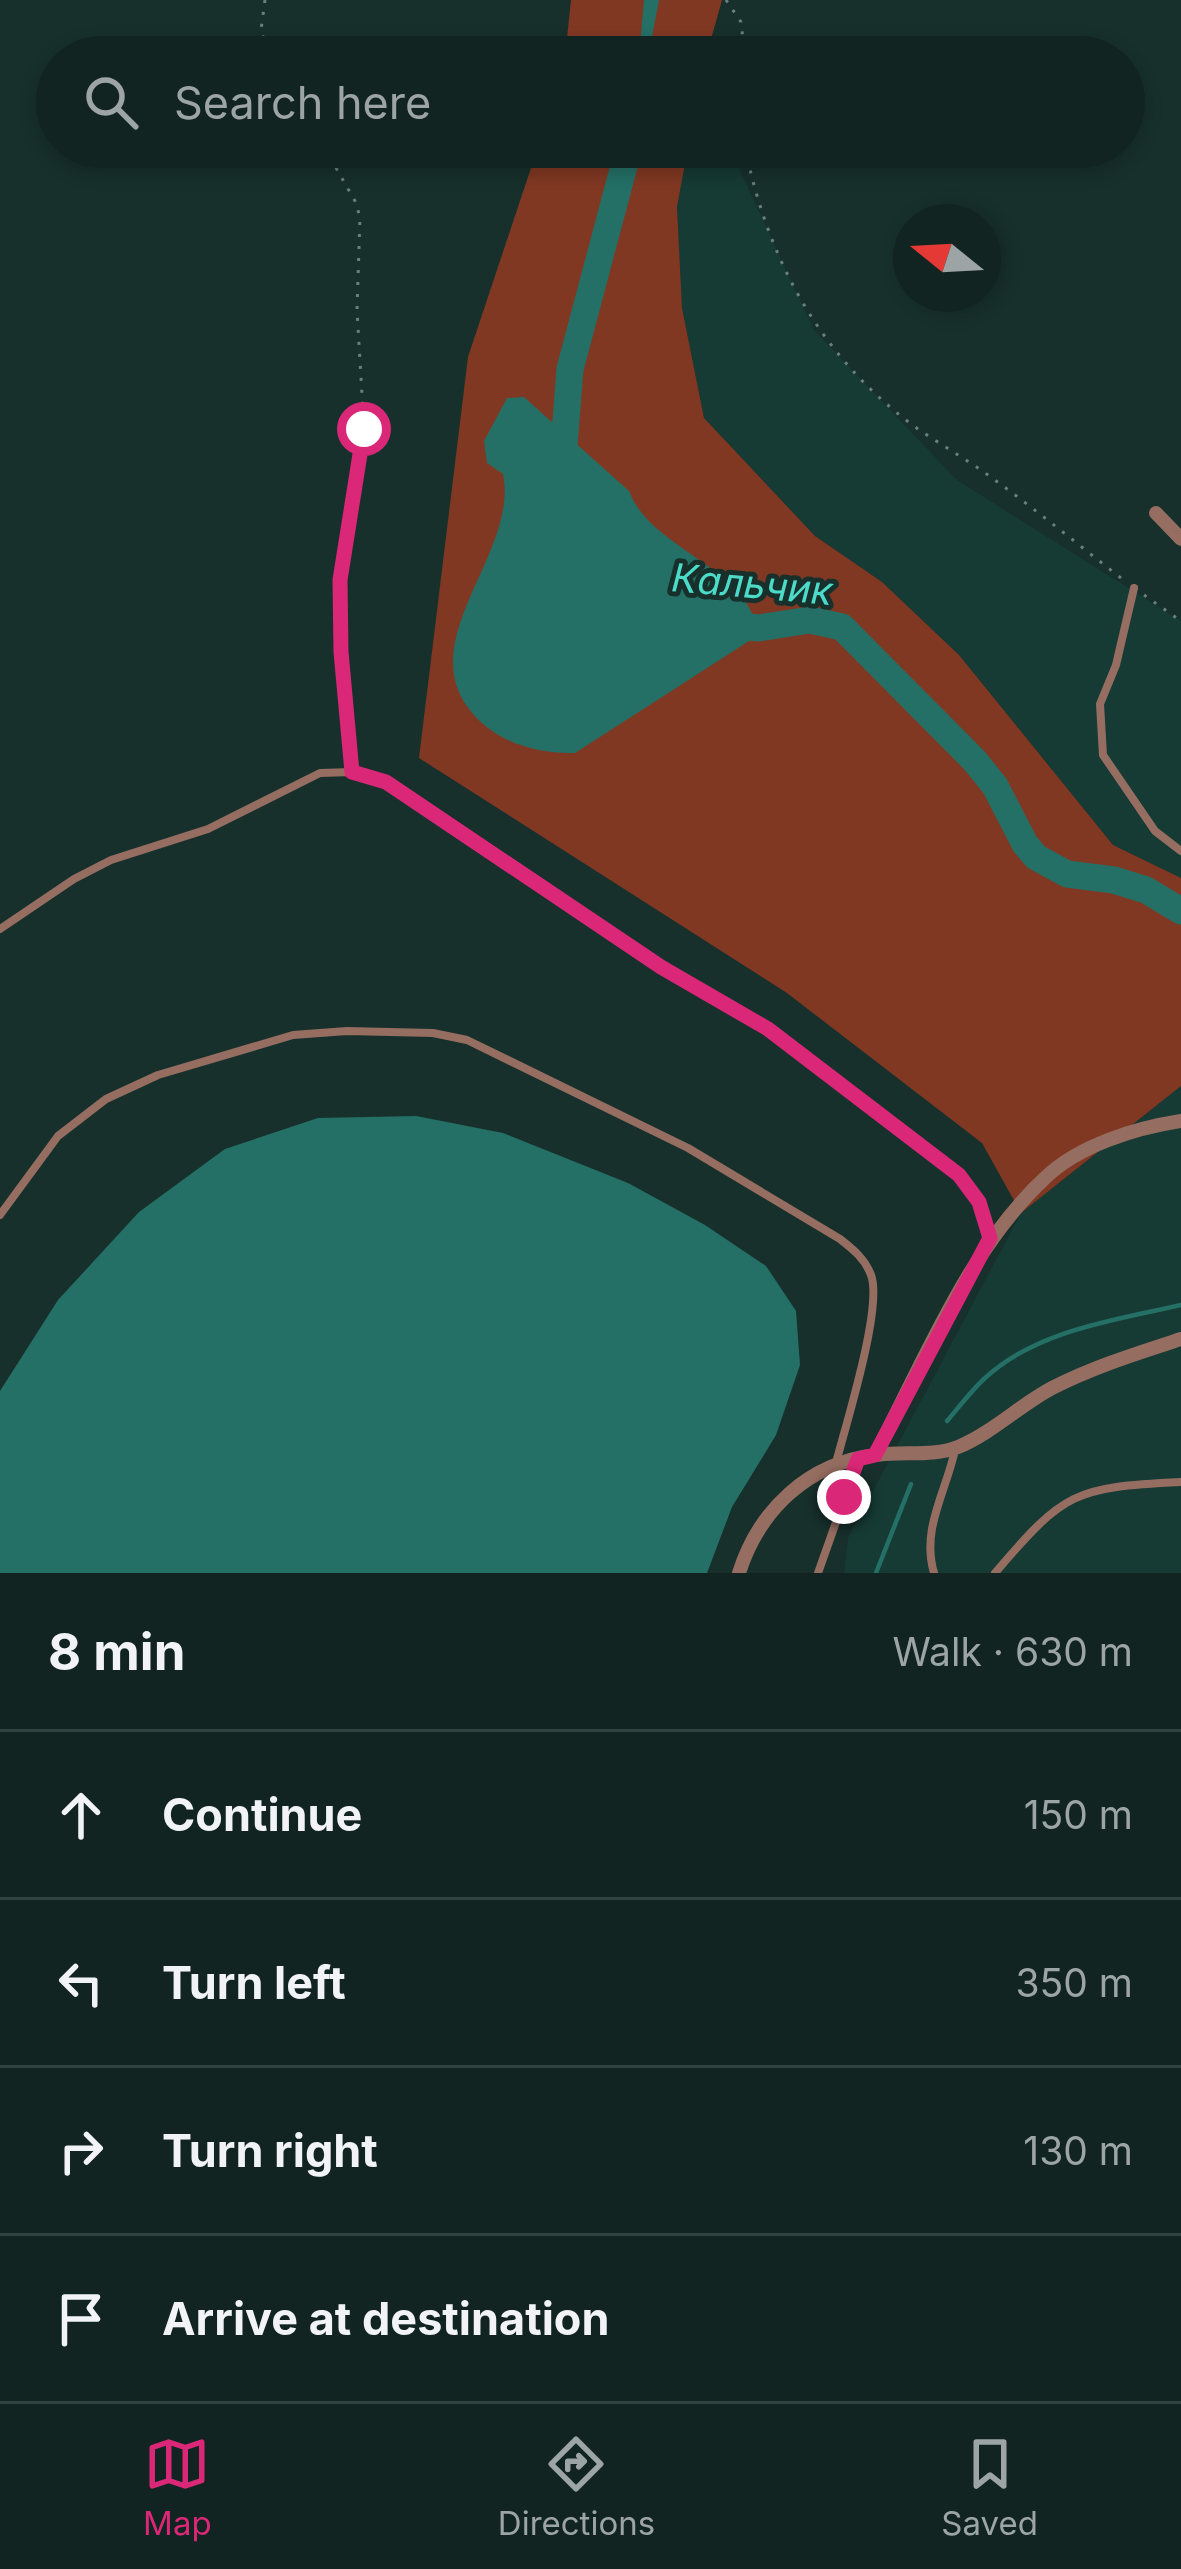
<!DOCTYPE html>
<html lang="en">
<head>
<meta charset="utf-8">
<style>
  body { margin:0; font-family:Inter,sans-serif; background:#1a2c2a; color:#f1f3f6 }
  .compass { position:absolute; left:893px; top:204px; width:108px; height:108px; border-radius:50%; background:#112421; box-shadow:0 6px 18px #0003; rotate:288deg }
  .stop { position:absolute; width:36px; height:36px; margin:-27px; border:9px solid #db2777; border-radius:50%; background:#fff }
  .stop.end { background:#db2777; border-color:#fff; box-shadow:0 3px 12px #0008 }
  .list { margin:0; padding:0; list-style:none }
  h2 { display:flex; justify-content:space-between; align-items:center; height:156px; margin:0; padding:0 48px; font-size:51px }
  h2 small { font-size:39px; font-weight:400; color:#9ca4a5 }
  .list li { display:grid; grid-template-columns:78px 1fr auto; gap:36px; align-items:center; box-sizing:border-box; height:168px; padding:0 48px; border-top:3px solid #30413f }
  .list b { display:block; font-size:45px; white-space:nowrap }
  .list em { font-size:39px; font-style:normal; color:#9ca4a5 }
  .icon { flex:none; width:66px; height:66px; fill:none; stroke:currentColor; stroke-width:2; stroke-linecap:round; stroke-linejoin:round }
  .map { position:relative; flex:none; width:1181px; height:1573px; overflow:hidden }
  .search { position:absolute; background:#112421; box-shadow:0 6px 18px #0003; left:36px; right:36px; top:36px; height:132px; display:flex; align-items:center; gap:30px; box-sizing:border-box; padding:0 42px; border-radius:66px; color:#9ca4a5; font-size:45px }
  .sheet { height:828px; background:#112421 }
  nav { display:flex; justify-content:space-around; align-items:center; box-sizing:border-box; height:168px; border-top:3px solid #30413f; background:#112421; font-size:33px; color:#9ca4a5 }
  nav a { display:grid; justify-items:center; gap:6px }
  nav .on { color:#db2777 }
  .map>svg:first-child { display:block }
  .built { fill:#163a34 }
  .green { fill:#813822 }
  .water { fill:#247066 }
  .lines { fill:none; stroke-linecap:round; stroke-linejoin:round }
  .stream { stroke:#247066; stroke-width:4.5 }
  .river { stroke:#247066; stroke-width:27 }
  .path { stroke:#6b807c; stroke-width:3; stroke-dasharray:3 9; stroke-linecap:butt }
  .service { stroke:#966d61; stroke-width:8 }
  .minor { stroke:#966d61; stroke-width:14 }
  .route { stroke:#db2777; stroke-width:15 }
  .labels { text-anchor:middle; stroke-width:10; stroke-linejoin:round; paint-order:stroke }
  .water-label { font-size:39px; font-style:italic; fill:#4bdbc8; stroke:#17302c }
</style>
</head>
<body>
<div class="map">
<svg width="1181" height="1573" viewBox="0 0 1181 1573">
  <rect width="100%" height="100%" fill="#17302c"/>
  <path class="built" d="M688 147H729L814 330 957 480 1181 621V878L1113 845 959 655 882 582 815 536 704 418 682 308 677 207Z
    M1181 1086V1573H844L848 1538 1021 1213Z"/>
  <path class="green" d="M571 0H722L706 57H565Z
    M538 147H688L677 207 682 308 704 418 815 536 882 582 959 655 1113 845 1181 878V1086L1021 1213 982 1143 787 993 419 758 468 357Z"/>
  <path class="water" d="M644 0H659L648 57H639Z
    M524 397 629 491C651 549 740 563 758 628L749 641 575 753C543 754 506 745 482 723 400 648 520 558 503 474L487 463 484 441 507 398Z
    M416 1116 503 1133 628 1183 705 1225 766 1266 796 1311 800 1365 776 1435 732 1507 707 1573H0V1391L58 1300 139 1212 225 1149 318 1118Z"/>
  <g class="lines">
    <path class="stream" d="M947 1421C959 1407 971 1391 985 1378 1037 1330 1115 1320 1181 1305
      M876 1573 911 1484"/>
    <path class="river" d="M562 471 570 369 629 147
      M723 624 758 628 810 620 842 627 975 761 995 786 1025 844 1036 857 1067 874 1114 880 1146 890 1181 911"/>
    <path class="path" d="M265 0 261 30 269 57
      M726 0 741 22 745 57
      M324 147 355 201 360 217 357 310 364 429 340 580 339 619 352 763
      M745 147C768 260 819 354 911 424 936 442 963 457 988 475 1035 509 1080 546 1126 582
      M1144 595 1181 621"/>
    <path class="service" d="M1134 588 1116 665 1100 704 1103 755 1155 831 1181 851
      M0 929 74 879 111 860 208 829 320 773 352 772 386 782 661 967 768 1029 959 1175 979 1202 990 1238
      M0 1215 58 1136 106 1099 158 1075 293 1035 347 1031 433 1033 467 1040 688 1148 840 1239C854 1250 865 1259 871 1275 883 1307 846 1424 836 1463
      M818 1573 858 1460
      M934 1573C921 1529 946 1492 955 1450
      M995 1573C1064 1492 1074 1487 1181 1482"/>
    <path class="minor" d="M1156 513 1181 539
      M875 1455C924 1362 968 1249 1045 1178 1079 1145 1136 1128 1181 1121
      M739 1573C759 1510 808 1463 876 1455 904 1451 932 1457 958 1447 992 1433 1020 1405 1052 1388 1093 1367 1138 1353 1181 1339"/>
  </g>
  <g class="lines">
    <path class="route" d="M364 429 340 580 341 652 352 772 386 782 661 967 768 1029 959 1175 979 1202 990 1238 875 1455 858 1459 844 1497"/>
  </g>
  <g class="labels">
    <g class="water-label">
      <text transform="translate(752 584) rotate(5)" y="14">Кальчик</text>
    </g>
  </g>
</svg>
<svg class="compass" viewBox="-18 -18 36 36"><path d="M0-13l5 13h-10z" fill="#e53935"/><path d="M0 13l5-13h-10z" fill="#9ca4a5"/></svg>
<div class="stop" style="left:364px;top:429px"></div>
<div class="stop end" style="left:844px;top:1497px"></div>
<div class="search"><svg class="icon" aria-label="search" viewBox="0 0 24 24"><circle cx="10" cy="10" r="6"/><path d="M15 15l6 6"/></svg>Search here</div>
</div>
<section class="sheet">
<h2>8 min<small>Walk · 630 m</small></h2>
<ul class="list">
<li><svg class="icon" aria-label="ahead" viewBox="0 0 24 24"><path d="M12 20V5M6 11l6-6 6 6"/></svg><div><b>Continue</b></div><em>150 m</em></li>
<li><svg class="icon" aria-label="left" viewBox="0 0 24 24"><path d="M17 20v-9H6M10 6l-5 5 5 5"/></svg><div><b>Turn left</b></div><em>350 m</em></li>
<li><svg class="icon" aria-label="right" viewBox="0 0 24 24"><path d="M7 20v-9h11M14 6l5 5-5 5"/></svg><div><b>Turn right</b></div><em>130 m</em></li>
<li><svg class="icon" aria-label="arrive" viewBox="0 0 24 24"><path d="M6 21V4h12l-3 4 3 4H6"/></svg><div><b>Arrive at destination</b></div></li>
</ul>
</section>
<nav>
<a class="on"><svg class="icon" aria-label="map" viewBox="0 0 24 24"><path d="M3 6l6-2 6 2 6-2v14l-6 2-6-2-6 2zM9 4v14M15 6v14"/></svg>Map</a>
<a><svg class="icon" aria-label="directions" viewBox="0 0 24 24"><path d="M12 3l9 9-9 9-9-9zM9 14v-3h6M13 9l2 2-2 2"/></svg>Directions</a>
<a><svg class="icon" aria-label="saved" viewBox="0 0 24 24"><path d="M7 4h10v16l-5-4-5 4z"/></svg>Saved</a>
</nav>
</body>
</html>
